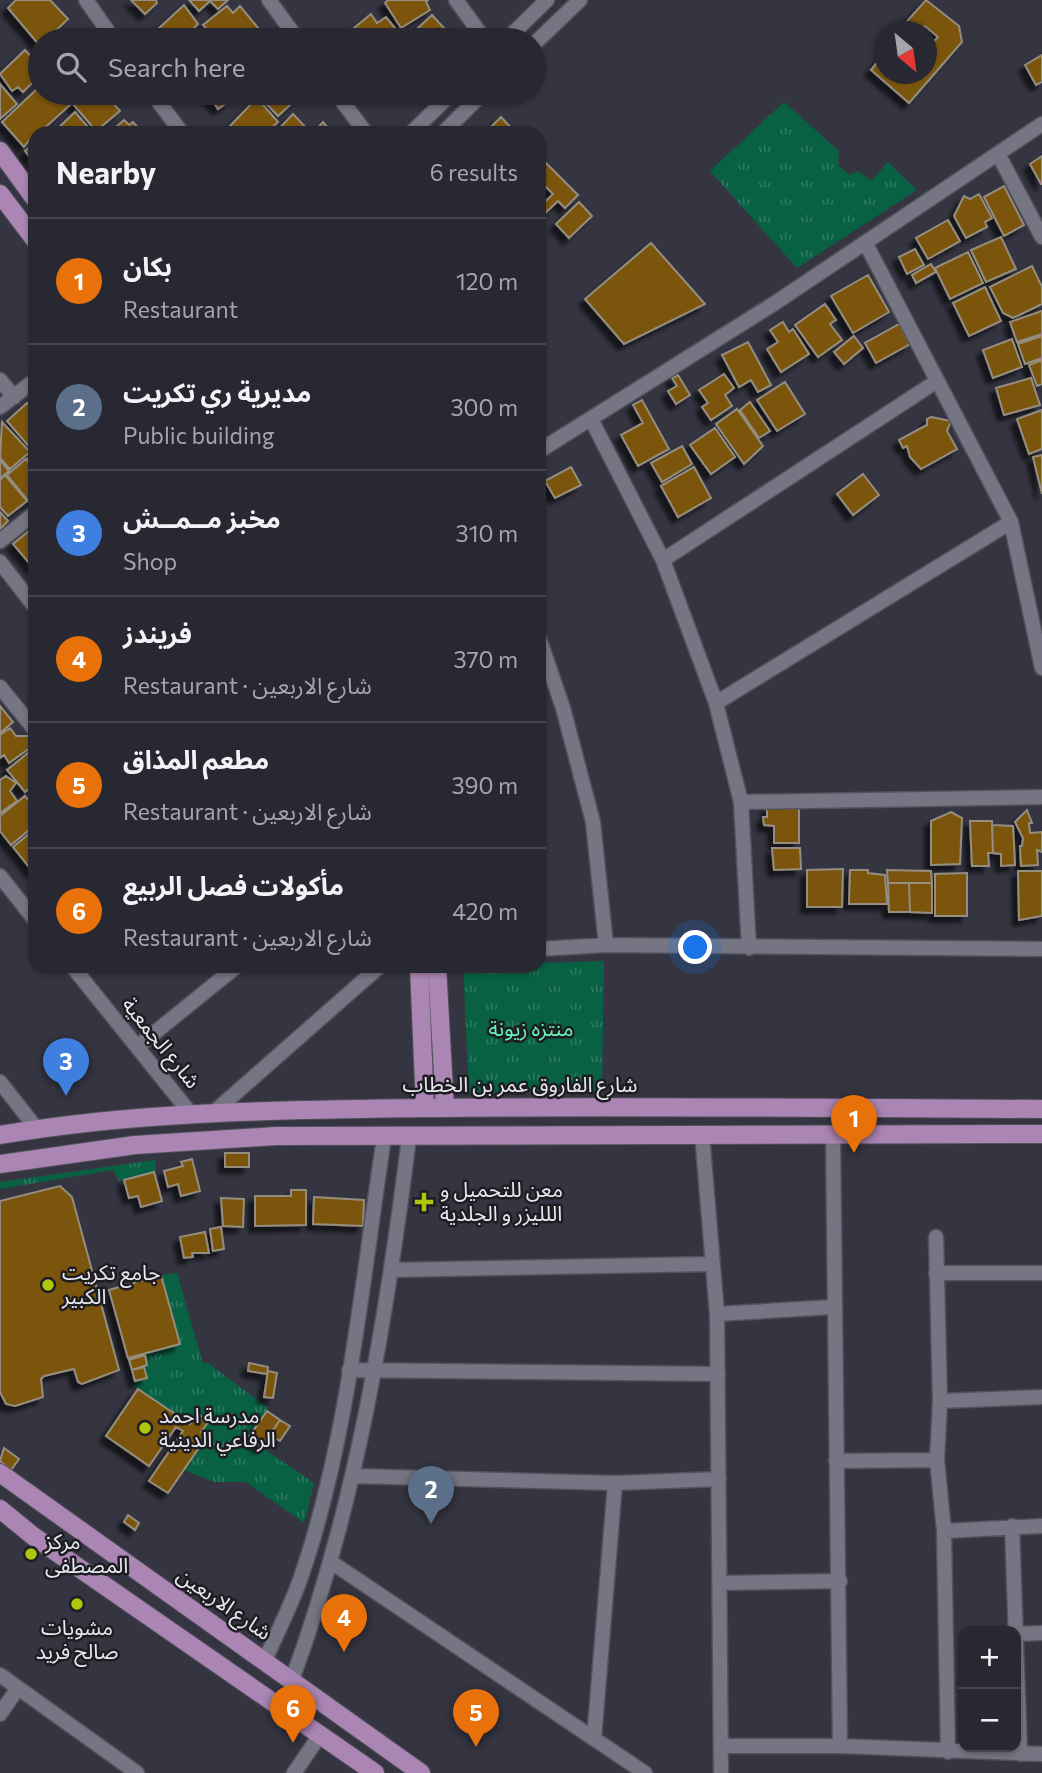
<!DOCTYPE html>
<html lang="en">
<head>
<meta charset="utf-8">
<style>
  body { margin:0; font-family:Commissioner,"Noto Sans Arabic",sans-serif; background:#33343d; color:#f1f3f6 }
  .controls { position:absolute; right:21px; bottom:21px; display:grid; overflow:hidden; border-radius:14px; box-shadow:0 2px 5px #0004 }
  .controls button { width:63px; height:63px; display:grid; place-items:center; padding:0; border:0; border-bottom:2px solid #43444d; background:#272831; color:#f1f3f6; font:35px sans-serif }
  .compass { position:absolute; left:874px; top:21px; width:63px; height:63px; border-radius:50%; background:#272831; box-shadow:0 2px 5px #0004; rotate:151deg }
  .you { position:absolute; left:696px; top:948px; width:24px; height:24px; margin:-18px; border:5px solid #fff; border-radius:50%; background:#1a73e8; box-shadow:0 0 0 10px #1a73e833 }
  .badge { display:grid; place-items:center; width:46px; height:46px; border-radius:50%; background:#aec60b; color:#fff; font-size:23px; font-weight:700 }
  .pin { position:absolute; translate:-50% -58px; filter:drop-shadow(0 2px 4px #0008) }
  .pin::after { content:''; position:absolute; top:37px; width:24px; height:21px; background:inherit; clip-path:polygon(0 0,100% 0,50% 100%) }
  .list { margin:0; padding:0; list-style:none }
  h2 { display:flex; justify-content:space-between; align-items:center; height:91px; margin:0; padding:0 28px; font-size:30px }
  h2 small { font-size:23px; font-weight:400; color:#a4a6ab }
  .list li { display:grid; grid-template-columns:46px 1fr auto; gap:21px; align-items:center; box-sizing:border-box; height:126px; padding:0 28px; border-top:2px solid #43444d }
  .list b { display:block; font-size:26px; white-space:nowrap }
  .list p { margin:0; font-size:23px; white-space:nowrap; color:#a4a6ab }
  .list em { font-size:23px; font-style:normal; color:#a4a6ab }
  .icon { flex:none; width:38px; height:38px; fill:none; stroke:currentColor; stroke-width:2; stroke-linecap:round; stroke-linejoin:round }
  .map { position:relative; flex:none; width:1042px; height:1773px; overflow:hidden }
  .search { position:absolute; background:#272831; box-shadow:0 2px 5px #0004; left:28px; top:28px; width:518px; height:77px; display:flex; align-items:center; gap:18px; box-sizing:border-box; padding:0 24px; border-radius:38px; color:#a4a6ab; font-size:26px }
  .panel { position:absolute; background:#272831; box-shadow:0 2px 5px #0004; left:28px; top:126px; width:518px; height:847px; border-radius:21px }
  .map>svg:first-child { display:block }
  .park { fill:url(#park-tufts) }
  .building { fill:#7b5507; stroke:#958d80; stroke-width:2; filter:url(#shadow) }
  .lines { fill:none; stroke-linecap:round; stroke-linejoin:round }
  .minor-casing { stroke:#51515b; stroke-width:17 }
  .major-casing { stroke:#51515b; stroke-width:20 }
  .minor { stroke:#757583; stroke-width:14 }
  .major { stroke:#ab85b3; stroke-width:18 }
  .poi-dot { fill:#aec60b; stroke:#1d1d22; stroke-width:2.5 }
  .labels { text-anchor:middle; stroke-width:5; stroke-linejoin:round; paint-order:stroke }
  .park-label { font-size:21px; fill:#67f6ba; stroke:#1d1d22 }
  .street-label { font-size:21px; fill:#e8e8f0; stroke:#1d1d22 }
  .poi-label { font-size:21px; fill:#e8e8f0; stroke:#1d1d22; text-anchor:start }
</style>
</head>
<body>
<div class="map">
<svg width="1042" height="1773" viewBox="0 0 1042 1773">
  <defs>
    <pattern id="park-tufts" width="24" height="20" patternUnits="userSpaceOnUse" patternTransform="scale(1.75)"><rect width="24" height="20" fill="#096143"/><path d="M3 7l-1-3M5 7V3M7 7l1-3M15 17l-1-3M17 17v-4M19 17l1-3" fill="none" stroke="#2d785e"/></pattern>
    <filter id="shadow"><feDropShadow dx="-6" dy="6" stdDeviation="2" flood-color="#0009"/></filter>
  </defs>
  <rect width="100%" height="100%" fill="#343541"/>
  <path class="park" d="M784 102 839 151 838 165 850 175 858 171 871 181 888 162 917 190 797 268 710 171Z
    M604 961 602 1091 469 1093 463 966H539V963Z
    M155 1160 156 1171 124 1180 119 1181 113 1170 0 1189V1182Z
    M177 1273 203 1363H208L268 1408 248 1438 314 1483 304 1523 246 1482H214L184 1470 208 1421 198 1414 190 1424 133 1385 135 1381 147 1378 143 1354 161 1275Z"/>
  <path class="building" d="M16 0H50L68 19 46 40H40V46L8 8Z
    M131 0H156L157 3 145 14Z
    M189 0H228L218 9 210 1 199 11Z
    M388 0H428L426 2 430 10 401 28 385 3Z
    M926 0 959 26 962 42 909 103 871 70 884 54V74H926V50L938 37 925 26 921 32H904L901 28Z
    M184 5 198 24 183 40H168L157 30Z
    M227 6 233 13 240 6 259 29 246 40H216L203 25Z
    M371 14 377 23 386 17 400 34 392 40H352L347 34Z
    M432 15 454 39 406 40H405Z
    M25 50 40 66 32 74 36 79 23 92 18 87 12 91 0 74Z
    M1042 55V82L1036 85 1025 65Z
    M0 84 17 104 0 119Z
    M40 86V93H60L70 105 39 133H35L24 147 2 122Z
    M85 93H104L120 111 96 131 73 104Z
    M207 93H233L228 96 231 100 218 109Z
    M265 93H303L278 116 260 97Z
    M257 98 278 122 266 133H236L229 127Z
    M75 112 93 133H53Z
    M293 114 311 133H275Z
    M501 117 516 133H485Z
    M124 120 129 125 133 122 143 133H109Z
    M323 122 332 133H313Z
    M35 143V164L25 151Z
    M539 156 578 195 565 208 558 201 539 219V208L553 194 539 180Z
    M1042 156V184H1041L1030 164Z
    M1004 186 1024 225 1004 236 984 197Z
    M979 194 992 218 985 222 987 227 966 238 954 216 964 196 970 199Z
    M579 202 592 216 569 238 556 224Z
    M948 220 960 241 928 259 916 238Z
    M1001 237 1016 269 986 282 971 250Z
    M651 243 705 304 624 344 585 299Z
    M915 249 924 265 907 274 899 257Z
    M968 252 983 283 950 299 935 268Z
    M931 264 936 272 916 283 912 275Z
    M1032 266 1042 287V304L1013 318 1003 313 990 287Z
    M868 275 889 312 853 333 831 296Z
    M985 287 1001 321 969 336 953 303Z
    M825 304 836 320 830 324 842 340 818 357 795 325Z
    M1042 311V334L1017 342 1010 322Z
    M783 322 789 332 793 329 809 354 781 372 767 349 778 342 770 330Z
    M899 324 910 344 876 363 865 343Z
    M854 336 863 348 844 364 834 352Z
    M1042 336V358L1025 364 1018 344Z
    M1012 339 1022 367 993 378 983 350Z
    M748 342 771 385 758 392 751 380 739 387 722 355Z
    M1042 360V384L1037 386 1029 365Z
    M724 374 734 388 725 395 732 406 711 420 702 407 708 403 699 390Z
    M678 375 690 395 676 404 668 391 677 386 672 378Z
    M1031 378 1040 405 1004 415 996 388Z
    M785 382 805 414 777 431 757 400Z
    M642 400 669 449 638 466 621 435 643 423 633 405Z
    M750 402 770 431 759 438 740 410Z
    M27 403 35 412V448L32 450 7 421Z
    M737 409 763 446 744 464 716 424Z
    M1042 410V449L1029 454 1017 419Z
    M931 417 951 421 947 431 957 449 921 469 910 457 907 446 903 448 899 440 927 425V419Z
    M2 422 30 452 10 469 0 458Z
    M715 428 735 457 711 474 690 445Z
    M682 446 692 464 662 482 651 463Z
    M35 452V466L28 458Z
    M1042 455V494L1033 457Z
    M26 459 35 470V497L29 502 7 475Z
    M0 460 9 471 0 478Z
    M571 467 581 485 555 498 545 481Z
    M694 467 711 498 678 517 661 486Z
    M863 474 879 495 853 515 837 494Z
    M5 475 27 501 8 516 0 507V480Z
    M0 512 8 521 0 529Z
    M35 526V570L13 544Z
    M0 706 13 722 0 733Z
    M10 728 16 736H28L34 745 9 763 4 755 0 758V735Z
    M34 748 35 784 25 792 7 770Z
    M6 776 16 783 10 791 17 801 0 813V780Z
    M25 796 35 808V825L11 845 0 831V816Z
    M799 805V843H774V826L764 825 763 817H767V807Z
    M1027 810 1032 823H1029L1030 833 1042 832V852L1037 850 1038 865 1021 866 1020 846H1022L1023 838 1015 822Z
    M951 812 962 818 960 864 931 865V821Z
    M970 821H992L993 853H988L989 866H972Z
    M992 825 1013 826 1015 865 1001 866V854L993 853Z
    M35 829V870L33 872 13 847Z
    M772 848H800L801 869 774 870Z
    M843 869 842 907H807V870Z
    M850 870H868V873L885 875 887 904H849Z
    M887 870 931 871 932 883H888Z
    M1018 871H1042V916L1019 920Z
    M967 873V916H935V874Z
    M888 883H909L910 912H889Z
    M909 883H932V913L910 912Z
    M225 1153H249V1167H225Z
    M192 1159 200 1191 181 1196 178 1184 168 1187 164 1171 183 1166 181 1162Z
    M154 1172 162 1201 141 1207 138 1196 129 1198 124 1180Z
    M60 1186 72 1197 119 1370 82 1384 78 1382 74 1369 44 1376 41 1379 43 1397 15 1406 6 1404 0 1392V1201Z
    M291 1190H306V1225L255 1226V1196H291Z
    M314 1197 364 1200 363 1226 313 1224Z
    M221 1198 244 1199 243 1227 223 1226Z
    M221 1227 224 1249 213 1251 210 1229Z
    M205 1232 209 1253H192L193 1257 184 1258 180 1237Z
    M161 1275 180 1344 128 1358 109 1290Z
    M145 1355 147 1365 132 1370 129 1360Z
    M249 1363 268 1367 267 1374 248 1371Z
    M144 1367 147 1378 135 1381 132 1370Z
    M268 1371 277 1373 273 1398 264 1397Z
    M138 1389 190 1424 198 1414 209 1421 201 1432 207 1436 168 1493 149 1481 183 1431 176 1427 149 1466 106 1436Z
    M267 1411 280 1420 261 1447 248 1438Z
    M280 1420 290 1426 280 1441 270 1435Z
    M4 1448 19 1459 11 1470 0 1461Z
    M128 1515 139 1523 135 1530 124 1522Z"/>
  <g class="lines">
    <defs>
      <path id="minor" d="M86 0 114 40
        M269 0 298 40
        M456 0 485 40
        M506 40 547 0
        M534 44 580 0
        M152 93 182 133
        M336 93 366 133
        M411 133 452 93
        M443 133 483 93
        M998 154 1042 237
        M866 244 1011 522 1042 668
        M0 380 14 397
        M0 407 35 380
        M591 419 663 560 716 703 741 802 749 948
        M539 451 775 303 1042 124
        M0 541 35 513
        M663 560 937 381
        M0 562 35 607
        M539 638 563 708 593 822 606 945
        M0 687 35 730
        M716 703 1011 522
        M741 802 1042 797
        M0 876 35 920
        M539 949 606 945 1042 949
        M72 966 191 1114
        M137 1047 237 966
        M0 1082 37 1129
        M213 1113 380 966
        M702 1134 717 1314 721 1773
        M833 1134 840 1746
        M936 1237 940 1401 937 1460 944 1531 948 1752
        M392 1270 711 1264
        M936 1273H1042
        M717 1314 833 1307
        M349 1370 718 1374
        M940 1401 1042 1397
        M836 1461 937 1460
        M354 1476 615 1483 719 1479
        M1012 1526 1020 1754
        M944 1531 1042 1526
        M331 1562 645 1773
        M720 1583 840 1581
        M1017 1634 1042 1633
        M265 1660C277 1633 291 1606 301 1577 348 1441 362 1281 384 1138
        M0 1675 137 1773
        M292 1680C356 1505 386 1322 409 1138
        M0 1714 18 1688
        M594 1739 615 1483
        M721 1746H840L1042 1754
        M294 1773 320 1735"/>
      <path id="major" d="M0 151 35 199
        M0 194 35 240
        M419 966 425 1108
        M437 966 445 1108
        M0 1135C140 1111 281 1110 422 1108 629 1106 835 1108 1042 1109
        M0 1164 135 1145 276 1136 1042 1134
        M0 1473 421 1773
        M0 1509 33 1536 375 1773"/>
    </defs>
    <use href="#minor" class="minor-casing"/>
    <use href="#major" class="major-casing"/>
    <use href="#minor" class="minor"/>
    <use href="#major" class="major"/>
  </g>
  <g class="poi-dot">
    <path d="M420.5 1191.5h7v7h7v7h-7v7h-7v-7h-7v-7h7z"/>
    <circle cx="48" cy="1285" r="7"/>
    <circle cx="145" cy="1428" r="7"/>
    <circle cx="31" cy="1554" r="7"/>
    <circle cx="77" cy="1604" r="7"/>
  </g>
  <g class="labels">
    <g class="park-label">
      <text x="531" y="1036">منتزه زيونة</text>
    </g>
    <g class="street-label">
      <text transform="translate(161 1043) rotate(51)" y="7">شارع الجمعية</text>
      <text x="520" y="1092">شارع الفاروق عمر بن الخطاب</text>
      <text transform="translate(224 1604) rotate(35)" y="7">شارع الاربعين</text>
    </g>
    <g class="poi-label">
      <text x="440" y="1197">معن للتحميل و<tspan x="440" dy="24">اللليزر و الجلدية</tspan></text>
      <text x="62" y="1280">جامع تكريت<tspan x="62" dy="24">الكبير</tspan></text>
      <text x="159" y="1423">مدرسة احمد<tspan x="159" dy="24">الرفاعي الدينية</tspan></text>
      <text x="45" y="1549">مركز<tspan x="45" dy="24">المصطفى</tspan></text>
      <text x="77" y="1635" text-anchor="middle">مشويات<tspan x="77" dy="24">صالح فريد</tspan></text>
    </g>
  </g>
</svg>
<div class="controls">
<button>+</button>
<button>−</button>
</div>
<svg class="compass" viewBox="-18 -18 36 36"><path d="M0-13l5 13h-10z" fill="#e53935"/><path d="M0 13l5-13h-10z" fill="#a4a6ab"/></svg>
<div class="you"></div>
<div class="pin badge" style="left:854px;top:1153px;background:#e8710a">1</div>
<div class="pin badge" style="left:431px;top:1524px;background:#5c6f8a">2</div>
<div class="pin badge" style="left:66px;top:1096px;background:#3f7fe0">3</div>
<div class="pin badge" style="left:344px;top:1652px;background:#e8710a">4</div>
<div class="pin badge" style="left:476px;top:1747px;background:#e8710a">5</div>
<div class="pin badge" style="left:293px;top:1743px;background:#e8710a">6</div>
<div class="search"><svg class="icon" aria-label="search" viewBox="0 0 24 24"><circle cx="10" cy="10" r="6"/><path d="M15 15l6 6"/></svg>Search here</div>
<section class="panel">
<h2>Nearby<small>6 results</small></h2>
<ul class="list">
<li><span class="badge" style="background:#e8710a">1</span><div><b>بكان</b><p>Restaurant</p></div><em>120 m</em></li>
<li><span class="badge" style="background:#5c6f8a">2</span><div><b>مديرية ري تكريت</b><p>Public building</p></div><em>300 m</em></li>
<li><span class="badge" style="background:#3f7fe0">3</span><div><b>مخبز مــمــش</b><p>Shop</p></div><em>310 m</em></li>
<li><span class="badge" style="background:#e8710a">4</span><div><b>فريندز</b><p>Restaurant · شارع الاربعين</p></div><em>370 m</em></li>
<li><span class="badge" style="background:#e8710a">5</span><div><b>مطعم المذاق</b><p>Restaurant · شارع الاربعين</p></div><em>390 m</em></li>
<li><span class="badge" style="background:#e8710a">6</span><div><b>مأكولات فصل الربيع</b><p>Restaurant · شارع الاربعين</p></div><em>420 m</em></li>
</ul>
</section>
</div>
</body>
</html>
